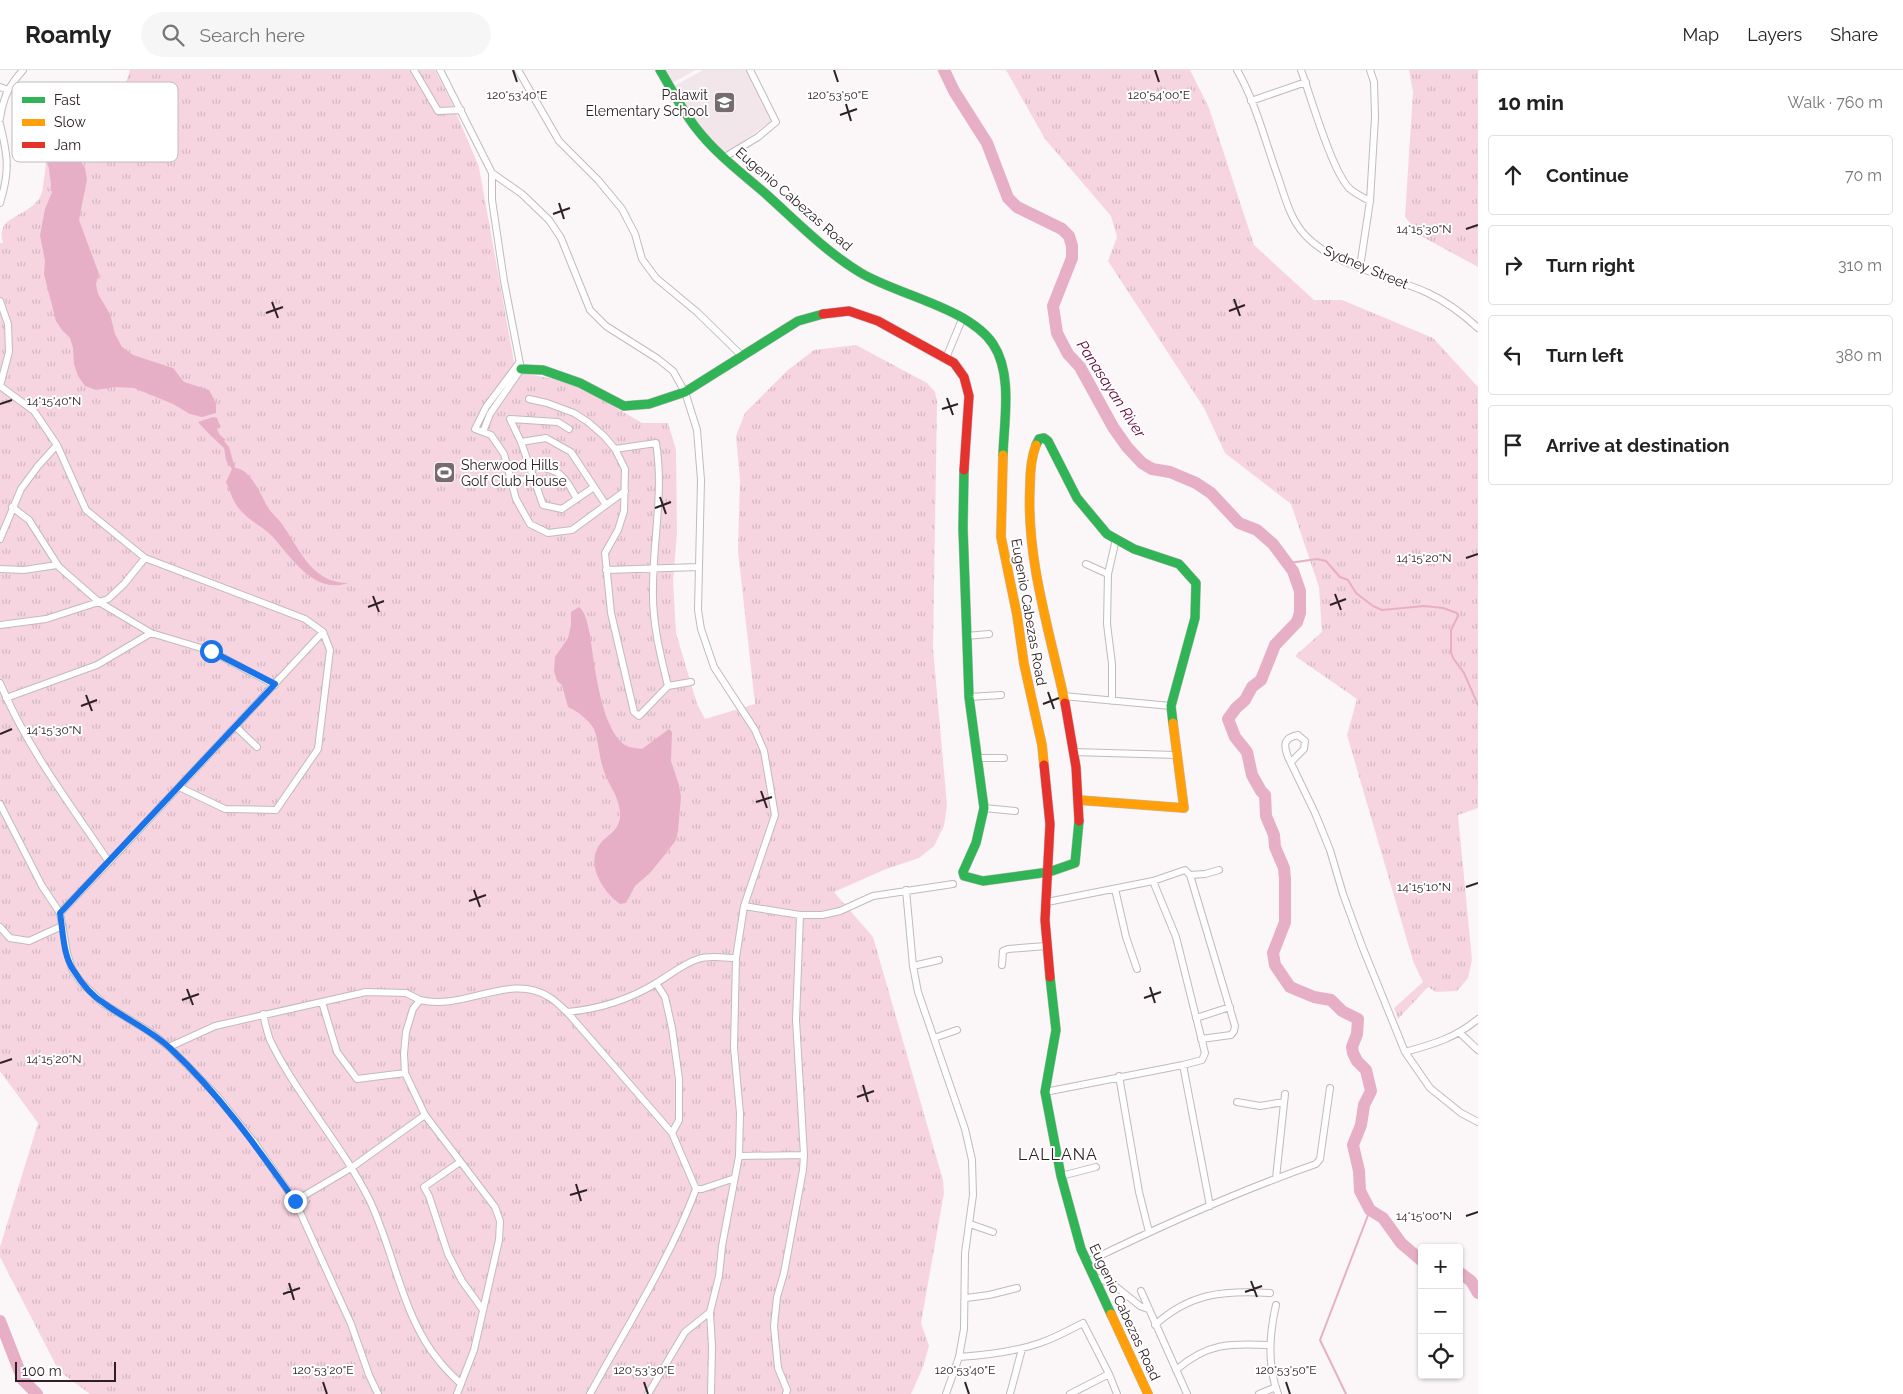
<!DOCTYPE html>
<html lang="en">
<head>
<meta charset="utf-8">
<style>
  body { margin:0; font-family:Raleway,sans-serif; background:#f6f6f6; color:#222 }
  .controls { position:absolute; right:15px; bottom:15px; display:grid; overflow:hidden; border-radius:5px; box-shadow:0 1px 4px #0004 }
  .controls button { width:45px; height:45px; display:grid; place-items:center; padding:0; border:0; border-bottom:1px solid #e0e0e0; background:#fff; color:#222; font:25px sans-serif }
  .scale { position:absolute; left:15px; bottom:12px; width:101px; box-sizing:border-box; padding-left:5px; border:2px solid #2e2126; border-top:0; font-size:14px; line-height:18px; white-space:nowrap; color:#2e2126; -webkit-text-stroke:4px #fff; paint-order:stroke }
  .stop { position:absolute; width:15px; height:15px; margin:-11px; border:4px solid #1a73e8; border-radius:50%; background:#fff }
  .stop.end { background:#1a73e8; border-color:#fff; box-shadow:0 1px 5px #0008 }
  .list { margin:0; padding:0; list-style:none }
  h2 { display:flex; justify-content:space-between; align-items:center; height:65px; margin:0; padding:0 20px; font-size:21px }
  h2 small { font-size:16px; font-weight:400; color:#767676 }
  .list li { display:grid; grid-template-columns:32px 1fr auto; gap:15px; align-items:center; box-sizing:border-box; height:80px; margin:0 10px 10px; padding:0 10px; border:1px solid #e0e0e0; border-radius:5px }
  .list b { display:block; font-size:19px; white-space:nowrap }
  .list em { font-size:16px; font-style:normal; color:#767676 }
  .icon { flex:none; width:28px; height:28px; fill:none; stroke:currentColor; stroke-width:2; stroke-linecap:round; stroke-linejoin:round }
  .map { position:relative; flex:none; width:1478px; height:1324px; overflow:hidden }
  header { display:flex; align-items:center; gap:30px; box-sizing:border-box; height:70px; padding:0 25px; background:#fff; border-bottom:1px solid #e0e0e0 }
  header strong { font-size:24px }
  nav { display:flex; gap:28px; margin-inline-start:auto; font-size:18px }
  .search { width:350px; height:45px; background:#f6f6f6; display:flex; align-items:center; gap:12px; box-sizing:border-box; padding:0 18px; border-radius:28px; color:#767676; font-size:19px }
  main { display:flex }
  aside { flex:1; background:#fff }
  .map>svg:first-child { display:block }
  .built { fill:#f2e6ea }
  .grass { fill:url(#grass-tufts) }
  .water { fill:#e7afc5 }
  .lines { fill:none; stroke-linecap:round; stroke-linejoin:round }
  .stream { stroke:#e7afc5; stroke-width:2 }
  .river { stroke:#e7afc5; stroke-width:12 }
  .street-casing { stroke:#c2babd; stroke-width:8 }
  .fast-casing { stroke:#c2babd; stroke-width:10 }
  .slow-casing { stroke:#c2babd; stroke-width:10 }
  .jam-casing { stroke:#c2babd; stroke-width:10 }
  .street { stroke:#fefefe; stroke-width:6 }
  .fast { stroke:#30b455; stroke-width:9 }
  .slow { stroke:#ff9f0a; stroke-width:9 }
  .jam { stroke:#e5322d; stroke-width:9 }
  .route { stroke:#1a73e8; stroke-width:6 }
  .ticks { fill:none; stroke:#2e2126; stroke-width:2 }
  .labels { text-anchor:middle; stroke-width:4; stroke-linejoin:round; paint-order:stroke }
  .poi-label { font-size:14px; fill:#2e2126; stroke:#fff; text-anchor:end }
  .street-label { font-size:14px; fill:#2e2126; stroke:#fff }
  .water-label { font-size:15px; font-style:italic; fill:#620438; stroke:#fff }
  .quarter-label { font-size:16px; letter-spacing:1px; fill:#2e2126; stroke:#fff }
  .key { fill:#fff; stroke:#c0bcbe; stroke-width:1 }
  .key-label { font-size:14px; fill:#2e2126 }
  .ticks-label { font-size:12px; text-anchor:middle; fill:#2e2126; stroke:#fff; stroke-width:4; stroke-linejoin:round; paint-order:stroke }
</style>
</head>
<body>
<header>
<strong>Roamly</strong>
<div class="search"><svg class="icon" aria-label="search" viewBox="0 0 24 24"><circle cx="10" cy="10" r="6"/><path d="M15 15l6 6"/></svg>Search here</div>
<nav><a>Map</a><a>Layers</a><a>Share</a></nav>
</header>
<main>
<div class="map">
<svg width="1478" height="1324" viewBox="0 0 1478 1324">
  <defs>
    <pattern id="grass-tufts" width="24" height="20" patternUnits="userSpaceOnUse" patternTransform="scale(1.25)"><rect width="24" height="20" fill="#f6d5e1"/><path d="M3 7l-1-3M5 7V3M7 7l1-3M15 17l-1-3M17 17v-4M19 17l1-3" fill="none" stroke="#d3b7c1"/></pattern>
  </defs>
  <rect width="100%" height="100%" fill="#fbf6f8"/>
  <path class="built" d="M664 0H696L672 13Z
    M703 0H746L773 50 725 84 693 50 674 16Z"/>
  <path class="grass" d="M130 0H435L451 31 479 97 514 292 523 303 574 313 642 353H668L676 380 677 463 673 511 676 563 697 634 705 649 755 634 738 481 740 410 736 366 745 343 788 300 814 280 856 275 927 313 935 322 937 332 933 579 947 735 944 756 934 776 919 788 886 799 834 822 873 867 943 1110 944 1123 921 1253 929 1276 923 1297 911 1324H90L59 1301 0 1187V1177L38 1053 0 1001V173H3C2 169 1 164 2 161 5 143 41 144 43 116 44 107 46 98 46 89 45 72 27 43 44 32 63 19 73 36 91 36 112 36 126 18 130 0Z
    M1006 0H1190L1209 38 1254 175 1314 230H1342L1433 268 1478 317V738L1458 745 1472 890 1468 908 1457 921 1436 922 1428 917 1398 949 1394 938 1423 912 1413 891 1347 665 1357 629 1295 586 1322 562 1319 517 1291 434 1225 383 1204 338 1108 191 1117 167 1111 146 1045 69Z
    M1409 0H1478V197L1421 166 1405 147 1413 22Z"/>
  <path class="water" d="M59 79H69L76 85 85 98 87 109 79 150 99 204 96 214 98 224 110 244 115 264 122 277 133 285 173 298 184 312 209 320 216 333V343L202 347 190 344 173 334 134 318 115 317 96 320 85 316 78 306 74 294 73 278 70 268 62 260 56 251 44 204 45 191 40 165 45 139 52 122 48 92 50 85Z
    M213 347 217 348 220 356 217 359 220 365 226 370 224 371 229 377 235 398C252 399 261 427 269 439 273 445 280 450 284 457 301 482 313 513 348 513 314 525 291 487 272 466 263 457 250 451 242 442 233 433 231 423 226 412L232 399 226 390 224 378C215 370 206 361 198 352Z
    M579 537C586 542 588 556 590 565 594 591 601 663 627 676 631 678 638 678 642 679L669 659 672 662 671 691 679 715 681 727 678 761 676 770 667 782 650 803 635 816 626 833 620 834C603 822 585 794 600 774 608 764 618 762 620 747 621 728 609 717 604 701 599 688 599 672 594 659 589 650 577 641 568 637L562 615 557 611 554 601 555 587 568 568 571 555V542Z"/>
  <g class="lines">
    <path class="stream" d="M1289 493 1317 489 1326 491 1340 507 1348 510 1356 523 1373 536 1382 540 1424 536 1443 538 1457 543 1458 546 1451 560V582L1453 588 1464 603 1478 635
      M1346 1324 1320 1270 1370 1140"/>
    <path class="river" d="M944 0 954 21 987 73 1008 128 1017 137 1062 159 1069 166 1072 176V188L1053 236 1057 263 1068 284 1080 297 1113 357 1127 377 1142 393 1152 399 1170 402 1196 413 1211 423 1239 453 1257 460 1273 474 1293 501 1300 521V543L1297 552 1275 575 1261 610 1252 617 1245 630 1236 638 1228 649 1235 667 1247 682 1252 705 1261 721 1265 725 1266 746 1274 765 1275 777 1284 798 1285 809V852L1273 883 1275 895 1290 917 1314 927 1331 930 1342 941 1358 949 1357 964 1352 977 1353 983 1357 991 1366 1000 1371 1021 1364 1035 1361 1055 1353 1075 1359 1101 1360 1121 1370 1140 1383 1148 1401 1173 1422 1191
      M1459 1202 1471 1211 1478 1223
      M0 1251 23 1310 37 1324"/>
    <defs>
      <path id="street" d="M414 0 438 41 461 40
        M440 0 492 103 522 124 549 150 561 168 590 240 606 256 658 289 673 301 685 322 697 360 701 410 698 540 701 559 714 597 755 660 764 681 775 745 744 836 736 888 734 978 740 1043 739 1086 722 1176 719 1206 710 1242 712 1277 711 1324
        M518 0 559 71 598 110 622 139 635 164 642 189 656 208 697 242 742 286
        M1237 0C1256 33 1265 71 1278 107 1285 127 1290 149 1305 165 1335 197 1389 205 1428 223 1447 232 1463 244 1478 258
        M1301 0C1311 27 1332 102 1350 119 1356 124 1364 128 1370 131
        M0 17 8 20
        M1251 31 1306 12
        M0 49C3 28 8 17 23 0
        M0 54C8 86 10 101 0 133
        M725 87 758 67 776 52 750 0
        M1360 197 1370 131 1375 47 1374 12 1370 0
        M0 231 8 254 9 282 0 316 34 341 57 375 86 440 145 488 305 549 323 562 330 580 318 679 276 740 225 739 179 717
        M946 288 963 247
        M519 293 486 337 475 359 491 365 504 384 516 429 530 454 548 463 572 460 625 421
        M529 329 547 333 574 343 588 352 604 366 615 379 625 399 624 441 618 460 605 483 611 543 634 642 639 646 668 616 691 612
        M569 359 558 352 510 349 521 372 543 435 562 439 594 417
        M483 362 490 344 521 299 504 211 492 130V103
        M521 372 546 368 571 382 606 435
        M615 379 656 373C664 421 653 470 653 518 652 552 660 584 668 616
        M530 395C560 400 562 402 577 429
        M511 410 535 409
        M12 437 29 450 59 497 99 532 151 563 211 581 275 615
        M0 469 21 419 38 396 57 375
        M1086 494 1108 504
        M0 499 24 500 57 495
        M606 500 699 497
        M0 555 46 549 108 529 124 514 145 488
        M966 566 989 564
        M0 613C27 678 70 734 109 792
        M1063 626 1171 636
        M969 627 1001 625
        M6 628 97 595 151 563
        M1112 631V594L1107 554 1108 504 1116 469
        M236 657 257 677
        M1073 682 1176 685
        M978 688H1004
        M1291 692 1304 679 1305 671 1298 665C1284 668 1283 674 1288 687L1315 743 1330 780 1343 824 1362 876 1405 982 1430 1018 1461 1043 1478 1052
        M0 734 42 816 60 843 67 883 72 899 81 912 104 934 150 962 169 977 189 997 217 1026 254 1072 295 1131 351 1254 369 1305 378 1324
        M984 738 1015 741
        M1190 805 1205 804 1219 800
        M1153 811 1185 800 1190 805 1235 956 1234 961 1231 965 1201 969
        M1115 819 1126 867 1137 899
        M906 820 913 896 918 922 965 1059 972 1090 973 1125 965 1183 964 1259 959 1287 946 1324
        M1047 832 1153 811 1176 867 1205 983 1202 990 1183 995 1210 1136
        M744 836 800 845H822L840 841 873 826 953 814
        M60 843 109 792 323 562
        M0 857 10 868 29 871 62 856
        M1002 895 1003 881 1008 879 1046 876
        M913 896 939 890
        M656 913 665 927 672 958 679 1009V1050L672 1063
        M322 932 337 982 357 1009 405 1003
        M567 942C601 939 629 930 658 912 671 904 683 894 698 889 709 885 724 888 736 888
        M263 944C265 952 267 962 270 970 297 1026 341 1073 369 1129 394 1180 402 1248 440 1292 446 1300 454 1307 461 1314
        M1196 948 1230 937
        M1460 963 1478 980
        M934 968 957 960
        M169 977 215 956 366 922 406 923 420 930
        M1405 982C1434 974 1455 968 1478 949
        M1119 1006 1139 1122 1149 1162
        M1045 1022 1183 995
        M1237 1032 1260 1036 1284 1032
        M739 1086 804 1085
        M460 1092 424 1117 429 1126 448 1184 462 1211 483 1240
        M1061 1106 1096 1097
        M1276 1108 1285 1024
        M696 1119H702L735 1108
        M295 1131 351 1098 425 1045
        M970 1154 993 1162
        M1087 1192C1161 1156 1238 1121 1316 1094L1320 1089 1330 1018
        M1093 1206 1114 1215 1140 1236 1148 1239
        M1141 1221 1187 1324
        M966 1228 989 1225 1017 1218
        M1276 1235C1269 1265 1267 1295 1278 1324
        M1155 1255C1190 1223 1224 1220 1270 1223
        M959 1287C987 1285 1014 1282 1040 1273 1055 1268 1069 1260 1083 1253L1109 1304 1117 1324
        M1176 1300C1207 1273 1230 1273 1269 1275
        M457 1324 474 1280 499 1170 500 1151 495 1137 425 1045 405 1003 404 984 406 962 413 939 420 930C464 941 510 902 549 927 556 931 561 937 567 942L672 1063 696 1119C670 1189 626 1258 590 1324
        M648 1324 685 1262 710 1242
        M786 1324 787 1320 778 1298 774 1256 777 1227 784 1203 803 1100 804 1085 796 950 800 845
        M1010 1324 1022 1279
        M1070 1324 1109 1304
        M1259 1324 1276 1317"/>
      <path id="fast" d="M660 0C672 20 682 40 696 58 716 84 743 104 767 125 797 152 826 182 861 203 898 225 969 238 993 274 1013 304 1004 351 1003 385
        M521 299 543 300 580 313 624 336 649 334 685 322 798 251 823 244
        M1036 375 1039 369 1044 368 1048 371 1077 428 1107 464 1134 479 1179 494 1196 513 1195 548 1171 636 1173 653
        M964 400 963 458 969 627 984 738 976 773 963 802 964 806 983 811 1049 802 1075 793 1079 751
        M1050 907 1056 960 1045 1022 1061 1106 1081 1179 1111 1244"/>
      <path id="slow" d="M1036 375C1031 388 1030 402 1030 416 1026 490 1050 562 1065 633
        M1003 385 1001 467 1017 545 1024 594 1042 675 1044 695
        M1078 730 1184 738 1173 653
        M1111 1244 1148 1324"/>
      <path id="jam" d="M823 244 849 241 878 251 954 293 964 307 969 326 964 400
        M1065 633 1076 697 1079 751
        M1044 695 1050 754 1045 850 1050 907"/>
    </defs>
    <use href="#street" class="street-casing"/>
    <use href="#fast" class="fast-casing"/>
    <use href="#slow" class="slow-casing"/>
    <use href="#jam" class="jam-casing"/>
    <use href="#street" class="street"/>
    <use href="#fast" class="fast"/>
    <use href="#slow" class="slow"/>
    <use href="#jam" class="jam"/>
  </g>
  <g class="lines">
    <path class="route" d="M211 581 275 614 60 843C63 861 63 886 74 901 82 914 92 926 105 934 127 950 151 960 171 979 219 1024 257 1077 295 1131"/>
  </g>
  <path class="ticks" d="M513 0 517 12M834 0 838 12M1155 0 1159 12M846 34 851 51M840 45 857 39M559 133 564 149M553 144 570 138M1466 159 1478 155M1234 229 1240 246M272 232 278 248M1229 241 1245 235M266 243 283 237M947 328 953 345M0 334 12 330M942 339 958 334M660 427 666 444M655 438 671 432M1466 488 1478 484M1335 524 1341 540M373 526 379 542M1330 535 1346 529M368 537 384 531M1048 622 1054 639M86 625 92 641M1043 634 1059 628M81 636 97 630M0 664 12 659M761 721 767 738M756 732 772 727M1466 817 1478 813M474 820 480 837M469 831 486 825M1150 917 1155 933M187 919 193 935M1144 928 1161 922M182 930 199 924M0 993 12 989M863 1015 868 1032M857 1027 874 1021M576 1114 581 1131M570 1125 587 1120M1466 1146 1478 1142M1251 1211 1257 1227M289 1213 294 1230M1245 1222 1262 1216M283 1224 300 1218M323 1312 327 1324M644 1312 648 1324M965 1312 969 1324M1286 1312 1290 1324"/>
  <defs>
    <symbol id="school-square" viewBox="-11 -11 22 22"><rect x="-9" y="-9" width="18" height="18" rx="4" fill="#766c70" stroke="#fff"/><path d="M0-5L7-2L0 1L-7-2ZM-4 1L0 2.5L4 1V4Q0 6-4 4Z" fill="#fff"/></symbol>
    <symbol id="stadium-square" viewBox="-11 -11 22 22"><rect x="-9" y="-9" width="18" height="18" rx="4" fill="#766c70" stroke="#fff"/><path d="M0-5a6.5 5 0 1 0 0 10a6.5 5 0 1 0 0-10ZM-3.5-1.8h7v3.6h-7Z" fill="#fff"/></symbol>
  </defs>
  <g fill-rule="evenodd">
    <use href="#school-square" x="712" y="20" width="25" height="25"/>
    <use href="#stadium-square" x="432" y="390" width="25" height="25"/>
  </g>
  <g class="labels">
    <g class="poi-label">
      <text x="708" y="30">Palawit<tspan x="708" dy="16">Elementary School</tspan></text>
      <text x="461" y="400" text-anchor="start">Sherwood Hills<tspan x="461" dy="16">Golf Club House</tspan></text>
    </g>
    <g class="street-label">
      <text transform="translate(794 129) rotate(41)" y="5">Eugenio Cabezas Road</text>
      <text transform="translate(1366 197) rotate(23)" y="5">Sydney Street</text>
      <text transform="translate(1029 542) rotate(80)" y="5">Eugenio Cabezas Road</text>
      <text transform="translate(1125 1242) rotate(65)" y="5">Eugenio Cabezas Road</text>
    </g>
    <g class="water-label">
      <text transform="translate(1111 319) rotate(57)" y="5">Panasayan River</text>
    </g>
    <g class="quarter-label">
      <text x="1058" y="1090">LALLANA</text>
    </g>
  </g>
  <rect x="12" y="12" width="166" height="80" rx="8" class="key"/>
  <rect x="22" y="27" width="23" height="6" fill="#30b455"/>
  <rect x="22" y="49" width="23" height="7" fill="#ff9f0a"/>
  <rect x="22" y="72" width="23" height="6" fill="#e5322d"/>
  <g class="key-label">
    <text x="54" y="35">Fast</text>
    <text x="54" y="57">Slow</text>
    <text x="54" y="80">Jam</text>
  </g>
  <g class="ticks-label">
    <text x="517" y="29">120°53'40"E</text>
    <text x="838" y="29">120°53'50"E</text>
    <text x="1159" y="29">120°54'00"E</text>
    <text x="1424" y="163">14°15'30"N</text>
    <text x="54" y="335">14°15'40"N</text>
    <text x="1424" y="492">14°15'20"N</text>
    <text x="54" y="664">14°15'30"N</text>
    <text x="1424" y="821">14°15'10"N</text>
    <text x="54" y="993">14°15'20"N</text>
    <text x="1424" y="1150">14°15'00"N</text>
    <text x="323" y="1304">120°53'20"E</text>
    <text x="644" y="1304">120°53'30"E</text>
    <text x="965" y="1304">120°53'40"E</text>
    <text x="1286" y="1304">120°53'50"E</text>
  </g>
</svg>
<div class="controls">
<button>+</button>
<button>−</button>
<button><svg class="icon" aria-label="locate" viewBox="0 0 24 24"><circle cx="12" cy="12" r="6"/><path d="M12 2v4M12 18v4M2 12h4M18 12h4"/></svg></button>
</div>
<div class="scale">100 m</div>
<div class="stop" style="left:211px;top:581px"></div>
<div class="stop end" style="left:295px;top:1131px"></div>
</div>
<aside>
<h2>10 min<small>Walk · 760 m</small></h2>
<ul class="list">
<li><svg class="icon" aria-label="ahead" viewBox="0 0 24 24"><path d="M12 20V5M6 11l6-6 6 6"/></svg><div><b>Continue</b></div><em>70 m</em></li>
<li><svg class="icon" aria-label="right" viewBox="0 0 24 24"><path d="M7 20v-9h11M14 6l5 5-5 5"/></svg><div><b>Turn right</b></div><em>310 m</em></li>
<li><svg class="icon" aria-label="left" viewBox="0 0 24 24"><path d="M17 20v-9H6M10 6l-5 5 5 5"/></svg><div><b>Turn left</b></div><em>380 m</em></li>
<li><svg class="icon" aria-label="arrive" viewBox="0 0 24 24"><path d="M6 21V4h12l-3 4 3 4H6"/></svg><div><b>Arrive at destination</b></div></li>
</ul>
</aside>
</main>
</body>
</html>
